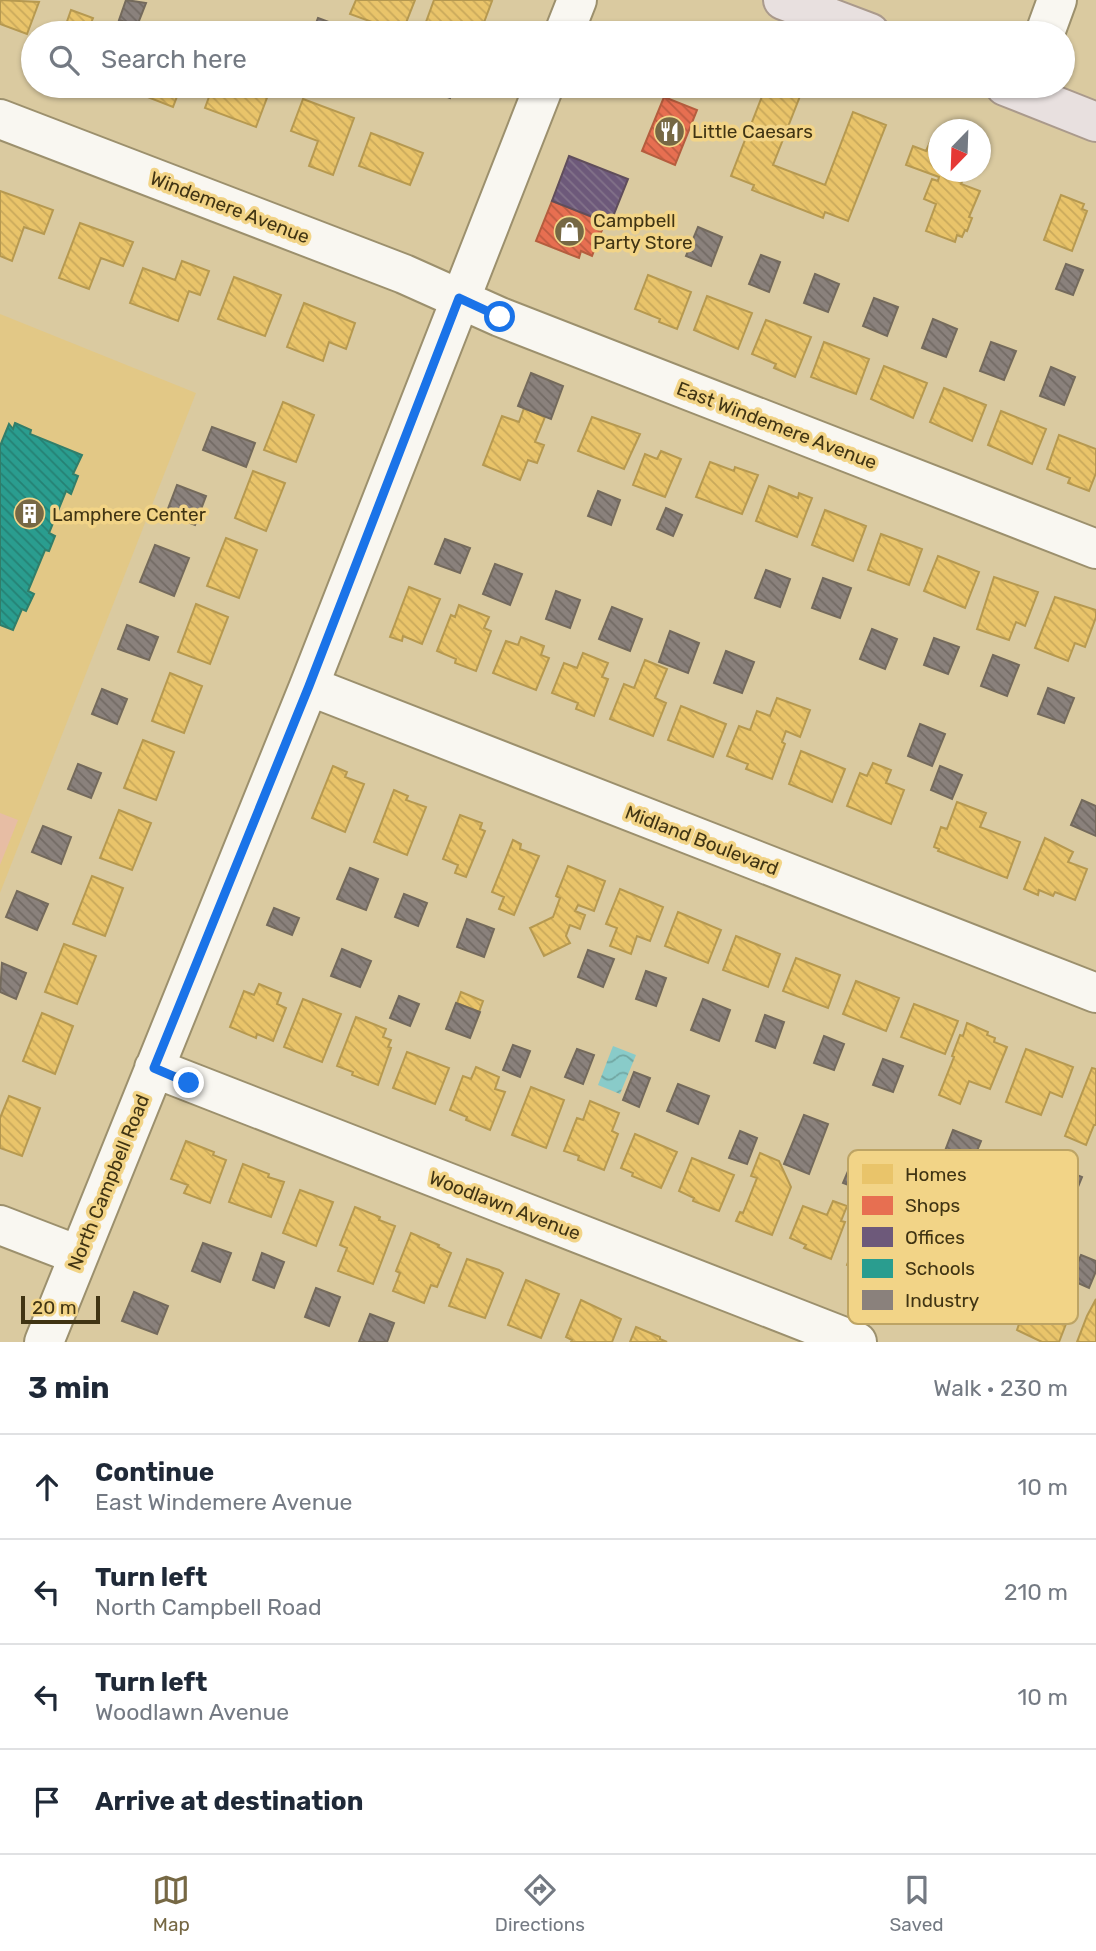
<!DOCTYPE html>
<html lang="en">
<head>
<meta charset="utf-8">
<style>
  body { margin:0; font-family:Rubik,sans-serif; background:#f6f6f7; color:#1f2937 }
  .compass { position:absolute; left:928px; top:119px; width:63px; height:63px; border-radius:50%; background:#fff; box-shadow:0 2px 5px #0004; rotate:203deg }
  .scale { position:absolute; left:21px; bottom:18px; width:79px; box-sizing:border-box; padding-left:7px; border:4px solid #403413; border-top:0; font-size:19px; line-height:24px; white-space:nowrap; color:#403413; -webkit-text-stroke:5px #f2d487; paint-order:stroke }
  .stop { position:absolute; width:21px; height:21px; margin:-16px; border:5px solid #1a73e8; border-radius:50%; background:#fff }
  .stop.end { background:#1a73e8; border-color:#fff; box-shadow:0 2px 7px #0008 }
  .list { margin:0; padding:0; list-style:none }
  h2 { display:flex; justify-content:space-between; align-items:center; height:91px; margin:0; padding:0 28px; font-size:30px }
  h2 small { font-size:23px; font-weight:400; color:#747a83 }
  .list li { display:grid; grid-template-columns:46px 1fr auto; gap:21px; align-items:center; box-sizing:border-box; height:105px; padding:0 28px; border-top:2px solid #e0e1e3 }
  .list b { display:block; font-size:26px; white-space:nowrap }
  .list p { margin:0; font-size:23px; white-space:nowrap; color:#747a83 }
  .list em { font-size:23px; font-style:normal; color:#747a83 }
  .icon { flex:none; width:38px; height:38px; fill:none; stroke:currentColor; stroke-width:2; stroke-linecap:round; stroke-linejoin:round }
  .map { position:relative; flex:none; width:1096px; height:1342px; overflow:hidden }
  .search { position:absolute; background:#fff; box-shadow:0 2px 5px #0004; left:21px; right:21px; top:21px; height:77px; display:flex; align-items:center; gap:18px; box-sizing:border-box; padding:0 24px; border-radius:38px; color:#747a83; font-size:26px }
  .sheet { height:511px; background:#fff }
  nav { display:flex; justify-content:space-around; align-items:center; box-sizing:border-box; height:98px; border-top:2px solid #e0e1e3; background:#fff; font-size:19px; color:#747a83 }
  nav a { display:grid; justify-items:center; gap:4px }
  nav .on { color:#766844 }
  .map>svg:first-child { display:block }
  .built { fill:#e2c886 }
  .park { fill:#e7bda4 }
  .water { fill:url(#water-waves) }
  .homes { fill:url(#homes-back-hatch); stroke:#b69950; stroke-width:2 }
  .shops { fill:url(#shops-back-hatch); stroke:#b55d3e; stroke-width:2 }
  .offices { fill:url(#offices-back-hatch); stroke:#604e5b; stroke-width:2 }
  .schools { fill:url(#schools-back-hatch); stroke:#317e6a; stroke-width:2 }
  .industry { fill:url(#industry-back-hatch); stroke:#746a5c; stroke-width:2 }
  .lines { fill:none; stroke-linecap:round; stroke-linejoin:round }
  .minor-casing { stroke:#9c906d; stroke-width:42 }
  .major-casing { stroke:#aa9a8c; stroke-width:42 }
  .minor { stroke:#f9f7f1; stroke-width:38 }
  .major { stroke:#e8e0df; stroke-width:38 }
  .route { stroke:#1a73e8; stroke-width:9 }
  .labels { text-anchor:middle; stroke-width:7; stroke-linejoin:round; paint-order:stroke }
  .poi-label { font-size:19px; fill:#403413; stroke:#f2d487; text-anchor:start }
  .street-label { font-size:19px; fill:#403413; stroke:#f2d487 }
  .key { fill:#f2d487; stroke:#bda464; stroke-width:2 }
  .key-label { font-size:19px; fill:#403413 }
</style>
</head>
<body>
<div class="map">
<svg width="1096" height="1342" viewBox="0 0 1096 1342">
  <defs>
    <pattern id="water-waves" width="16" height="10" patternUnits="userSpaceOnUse" patternTransform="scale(1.75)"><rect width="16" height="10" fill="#89cbc9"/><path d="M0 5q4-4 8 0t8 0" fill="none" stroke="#71a6a2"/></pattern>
    <pattern id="homes-back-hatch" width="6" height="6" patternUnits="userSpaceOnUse" patternTransform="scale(1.75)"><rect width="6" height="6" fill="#e9c46a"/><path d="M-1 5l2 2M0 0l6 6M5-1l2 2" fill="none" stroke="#c9a95b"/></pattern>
    <pattern id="shops-back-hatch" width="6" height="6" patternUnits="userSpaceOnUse" patternTransform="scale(1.75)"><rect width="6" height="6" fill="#e76f51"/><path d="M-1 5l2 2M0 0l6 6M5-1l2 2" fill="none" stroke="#bd5c42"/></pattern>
    <pattern id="offices-back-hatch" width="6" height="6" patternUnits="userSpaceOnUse" patternTransform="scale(1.75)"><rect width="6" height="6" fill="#6d597a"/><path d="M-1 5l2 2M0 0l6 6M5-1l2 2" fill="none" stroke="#83738a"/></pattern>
    <pattern id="schools-back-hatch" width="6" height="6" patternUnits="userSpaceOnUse" patternTransform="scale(1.75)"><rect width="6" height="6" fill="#2a9d8f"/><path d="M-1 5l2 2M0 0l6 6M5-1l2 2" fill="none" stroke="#258174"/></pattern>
    <pattern id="industry-back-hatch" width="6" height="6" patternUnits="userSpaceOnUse" patternTransform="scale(1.75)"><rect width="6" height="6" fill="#8a817c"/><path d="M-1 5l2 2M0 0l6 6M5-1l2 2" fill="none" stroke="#726a64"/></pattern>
  </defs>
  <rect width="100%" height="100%" fill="#dacaa0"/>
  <path class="built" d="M0 314 196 393 0 893Z"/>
  <path class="park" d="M0 813 18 820 0 865Z"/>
  <path class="water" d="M613 1046 636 1055 620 1094 598 1085Z"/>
  <path class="homes" d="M0 0 39 2 27 34 0 24Z
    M356 0H415L402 33 350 14Z
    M434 0H488L492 1 480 33 459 26 457 33H422Z
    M71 10 93 18 87 33H63Z
    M128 86H181L173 107 127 89Z
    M213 86H245L268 95 256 127 205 108Z
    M766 86H787L802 91 773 165 825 185 853 112 886 125 848 221 825 212 823 218 752 190 754 185 731 176Z
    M303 99 354 118 333 175 309 166 318 141 291 131Z
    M371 133 423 153 410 185 359 166Z
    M930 142 939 145V172H966L961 184 980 191 969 217 972 218 967 231 965 230 962 237 957 235 955 242 926 231 936 204 924 199 932 179 938 181 939 177 906 165 913 146 926 151Z
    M0 191 53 210 44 234 24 227 12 261 0 256Z
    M1061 195 1084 204 1082 209 1087 211 1072 251 1044 240Z
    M80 223 133 242 123 266 101 258 89 289 59 278Z
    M182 261 209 271 200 295 189 291 178 321 130 303 143 268 175 280Z
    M648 275 691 292 677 329 659 322 660 319 635 309Z
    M234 277 281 295 265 336 218 319Z
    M707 296 752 313 738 349 694 330Z
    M304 303 355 323 346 349 329 342 323 361 287 347Z
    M766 320 811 337 795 377 774 368 776 364 752 354Z
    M824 342 869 359 856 394 811 377Z
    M884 366 927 383 913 418 871 399Z
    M944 388 986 405 972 441 930 422Z
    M283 402 314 415 296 462 264 450Z
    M524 408 545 417 535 442 544 445 537 463 528 460 520 480 483 465 502 416 519 422Z
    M1001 411 1046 429 1032 464 988 445Z
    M592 417 640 434 624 469 578 451Z
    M1059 435 1096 449V473L1089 491 1068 483 1070 478 1047 469Z
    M661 451 681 459 665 497 633 485 645 454 657 459Z
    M710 462 734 471 735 467 758 475 742 514 696 497Z
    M253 471 285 483 266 531 235 518Z
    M769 486 798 498 799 493 812 498 797 537 756 521Z
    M825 510 866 526 853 561 812 545Z
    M881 534 922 549 909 585 868 570Z
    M226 538 257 550 239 598 207 586Z
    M938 556 979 572 965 608 924 591Z
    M994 577 1038 592 1025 626 1016 622 1009 640 977 629Z
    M409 587 440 599 422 644 403 636 402 641 390 637Z
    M1055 597 1096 610V617L1085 647 1075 643 1068 661 1035 648Z
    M196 604 228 617 210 664 178 652Z
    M459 605 489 617 484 628 491 631 476 671 455 663 456 659 437 651 451 615 455 617Z
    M521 637 544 646 541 655 549 658 536 690 493 673 506 641 518 645Z
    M583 653 608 663 602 677 608 679 594 716 576 709 578 703 552 693 564 663 577 668Z
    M645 660 667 669 655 698 666 703 653 736 610 719 624 684 634 688Z
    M170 673 202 686 184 733 152 721Z
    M777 698 810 710 800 737 786 731 782 742 785 744 772 779 746 769 748 764 727 756 739 726 750 730 757 711 770 716Z
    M681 706 726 724 713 757 668 740Z
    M143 740 174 752 156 800 124 788Z
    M801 751 845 769 832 802 789 784Z
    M873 763 891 770 886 783 904 790 891 824 847 806 860 773 867 776Z
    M333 766 347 772 345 777 364 784 345 832 312 818Z
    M394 790 408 796 406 800 426 807 407 855 374 842Z
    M957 802 986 813 980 827 1020 842 1007 878 938 851 939 849 934 847 941 827 947 829Z
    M119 810 151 823 132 870 100 858Z
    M460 815 482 823 480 829 485 831 466 877 455 873 458 865 443 859Z
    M1045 838 1073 852 1068 862 1087 869 1075 900 1055 892 1053 896 1039 890 1038 895 1024 889Z
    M513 840 521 844 520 849 539 856 514 915 499 909 504 897 492 892Z
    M568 866 605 881 594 911 578 905 575 911 585 915 580 929 570 925 566 936 570 943 544 956 530 928 553 917 560 898 556 896Z
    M92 876 123 888 105 936 73 924Z
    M620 889 663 907 650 941 637 936 631 954 610 946 617 928 606 924Z
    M678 912 721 930 708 963 665 946Z
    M736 936 780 954 768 987 723 970Z
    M64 944 96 956 77 1004 45 992Z
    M796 958 840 975 828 1008 783 991Z
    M856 981 899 998 886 1031 843 1014Z
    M259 984 281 993 277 1004 286 1008 273 1041 257 1034 256 1038 230 1027 244 991 254 995Z
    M461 992 483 1001 479 1012 457 1003Z
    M303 999 341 1014 322 1062 284 1047Z
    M914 1004 958 1021 945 1054 901 1037Z
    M42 1013 73 1026 55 1074 23 1061Z
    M356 1017 386 1029 383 1037 391 1040 388 1047 391 1048 378 1085 352 1075 353 1072 337 1066Z
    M967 1023 988 1032 987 1035 995 1038 994 1042 1007 1047 990 1089 969 1081 960 1104 939 1095 954 1057 952 1056 960 1035 963 1036Z
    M1026 1049 1073 1067 1062 1097 1050 1092 1041 1115 1006 1102Z
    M407 1052 449 1068 435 1104 393 1088Z
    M476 1067 499 1077 495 1089 505 1092 490 1130 466 1120 467 1117 450 1110 463 1076 471 1079Z
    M1092 1068 1096 1069V1125H1094L1086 1145 1065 1136Z
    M531 1087 564 1100 546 1148 512 1135Z
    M9 1096 40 1108 22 1156 0 1148V1118Z
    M590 1101 619 1113 612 1131 618 1134 604 1170 578 1160 579 1156 564 1151 577 1118 583 1120Z
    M635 1134 677 1152 661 1188 632 1176 633 1173 621 1168Z
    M186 1141 214 1152 213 1155 226 1160 210 1203 184 1193 188 1185 171 1179Z
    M760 1153 779 1161 791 1187 772 1235 736 1221 740 1212 743 1213 757 1178 751 1176Z
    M692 1158 734 1175 719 1211 693 1201 694 1198 679 1191Z
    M243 1164 269 1174 268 1177 284 1182 271 1217 229 1202Z
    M300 1190 333 1202 316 1246 283 1233Z
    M833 1201 847 1206 841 1221 845 1222 831 1259 804 1248 806 1245 790 1238 803 1206 827 1215Z
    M355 1207 380 1217 379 1220 395 1226 373 1284 338 1271 347 1248 340 1245Z
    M889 1225 902 1230 897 1244 901 1246 887 1284 862 1275 864 1272 847 1265 860 1230 884 1239Z
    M411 1233 439 1245 438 1247 451 1253 437 1287 431 1285 424 1303 393 1291 400 1273 396 1271Z
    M467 1259 499 1270 503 1273 485 1318 449 1306Z
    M526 1280 559 1294 541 1338 508 1325Z
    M1029 1295 1071 1311 1059 1342H1042L1017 1330Z
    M1096 1299V1342H1077L1087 1316Z
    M581 1300 621 1319 612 1342H571L572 1340 566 1337Z
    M636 1327 660 1337V1339L667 1342H630Z"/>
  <path class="shops" d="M664 97 697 110 675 165 642 151Z
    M552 201 605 222 592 256 581 251 579 258 536 241Z"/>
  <path class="offices" d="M569 156 628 179 610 224 552 201Z"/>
  <path class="schools" d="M15 423 31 430 30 434 82 455 73 474 78 476 71 494 66 491 49 533 55 536 49 551 45 550 28 591 34 594 26 611 22 609 13 630 0 625V446L9 424 13 429Z"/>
  <path class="industry" d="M126 0 146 3 137 26 119 20Z
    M318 18 337 25 334 33H312Z
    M430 86H454L450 98 428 90Z
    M698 227 722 237 711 266 686 256Z
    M761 255 780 262 769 292 749 284Z
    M1066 264 1083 270 1073 295 1056 289Z
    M815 274 839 284 828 312 804 303Z
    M874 298 898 307 887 336 863 326Z
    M933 319 957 329 946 357 922 348Z
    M991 342 1016 351 1004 380 980 371Z
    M1051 367 1075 377 1064 405 1040 396Z
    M531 373 563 386 551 419 518 406Z
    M212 427 255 443 246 467 203 450Z
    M177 485 206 496 195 525 166 514Z
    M598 491 620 500 611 525 588 516Z
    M666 508 682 515 673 536 657 529Z
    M445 539 470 548 460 573 435 564Z
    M155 545 189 558 174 596 140 582Z
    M495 564 522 574 510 605 483 594Z
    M766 570 790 579 780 607 755 598Z
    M823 578 851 588 840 618 812 608Z
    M556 591 580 600 570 628 546 619Z
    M612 607 642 619 630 651 599 639Z
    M127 625 158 637 149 660 118 649Z
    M872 629 897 639 885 669 860 659Z
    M670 631 699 643 688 673 659 662Z
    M934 638 959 647 948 674 924 665Z
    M726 651 754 662 742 693 714 683Z
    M993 655 1019 665 1007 696 981 686Z
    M1048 688 1074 698 1064 723 1038 714Z
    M102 689 127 699 117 724 92 714Z
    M920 724 945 734 932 766 908 756Z
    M78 764 101 773 91 798 68 789Z
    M940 766 962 775 952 799 931 790Z
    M1082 800 1096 806V836L1071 825Z
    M43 826 71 837 61 864 32 852Z
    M350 868 378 879 366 910 337 899Z
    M17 891 48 904 37 930 6 917Z
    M404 894 427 903 418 926 395 917Z
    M274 908 299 918 292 935 267 925Z
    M467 919 494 929 484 957 457 947Z
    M342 949 371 961 360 987 331 976Z
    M588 950 614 959 603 987 578 977Z
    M2 963 26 973 16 999 0 992Z
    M646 971 666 978 656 1006 636 999Z
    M399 996 419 1004 410 1026 390 1018Z
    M703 999 730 1010 719 1041 691 1030Z
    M456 1003 480 1012 470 1038 446 1029Z
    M765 1015 784 1022 775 1048 756 1041Z
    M824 1036 844 1044 834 1070 814 1063Z
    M513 1045 530 1051 520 1077 503 1070Z
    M577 1049 594 1055 583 1084 565 1077Z
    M883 1059 903 1066 893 1092 873 1085Z
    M634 1072 650 1078 639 1107 623 1100Z
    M678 1084 709 1096 698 1124 667 1111Z
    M804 1115 828 1124 809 1174 784 1164Z
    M953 1130 981 1141 970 1168 943 1156Z
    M740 1131 757 1138 747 1164 729 1158Z
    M854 1157 878 1166 867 1192 843 1183Z
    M1047 1163 1082 1177 1071 1204 1036 1190Z
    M203 1243 231 1253 220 1282 192 1271Z
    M262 1253 284 1262 274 1288 253 1280Z
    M1081 1255 1096 1261V1271L1089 1288 1071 1280Z
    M316 1288 340 1297 329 1326 305 1317Z
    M134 1292 168 1306 157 1334 122 1321Z
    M370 1314 394 1323 387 1342H359Z"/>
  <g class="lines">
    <defs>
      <path id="minor" d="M564 33 577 0
        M1045 33 1057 0
        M0 119 404 274 500 317 1096 549
        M309 686 1096 993
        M154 1068 857 1342
        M0 1225 78 1255
        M44 1342 309 686 544 86"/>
      <path id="major" d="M783 0 870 33
        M1005 86 1096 122"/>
    </defs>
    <use href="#minor" class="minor-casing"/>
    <use href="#major" class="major-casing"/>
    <use href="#minor" class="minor"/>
    <use href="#major" class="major"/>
  </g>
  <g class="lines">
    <path class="route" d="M189 1083 154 1068 309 686 459 298 500 317"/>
  </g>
  <defs>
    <symbol id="restaurant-disc" viewBox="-11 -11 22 22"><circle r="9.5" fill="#766844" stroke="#f2d487"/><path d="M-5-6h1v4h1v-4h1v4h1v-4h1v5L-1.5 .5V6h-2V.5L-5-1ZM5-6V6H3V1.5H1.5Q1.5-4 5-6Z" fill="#fff"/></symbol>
    <symbol id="shop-disc" viewBox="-11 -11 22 22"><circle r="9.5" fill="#766844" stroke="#f2d487"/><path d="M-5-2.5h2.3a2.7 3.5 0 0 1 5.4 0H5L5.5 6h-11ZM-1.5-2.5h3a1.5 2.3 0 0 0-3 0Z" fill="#fff"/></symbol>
    <symbol id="building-disc" viewBox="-11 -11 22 22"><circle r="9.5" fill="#766844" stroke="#f2d487"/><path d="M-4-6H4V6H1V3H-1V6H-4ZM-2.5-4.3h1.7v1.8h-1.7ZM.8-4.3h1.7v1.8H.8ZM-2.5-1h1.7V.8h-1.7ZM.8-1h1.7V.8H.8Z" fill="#fff"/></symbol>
  </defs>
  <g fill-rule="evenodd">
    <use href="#restaurant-disc" x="652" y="114" width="35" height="35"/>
    <use href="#shop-disc" x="552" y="214" width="35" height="35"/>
    <use href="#building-disc" x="12" y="496" width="35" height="35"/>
  </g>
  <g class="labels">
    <g class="poi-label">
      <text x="692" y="138">Little Caesars</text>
      <text x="593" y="227">Campbell<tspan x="593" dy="22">Party Store</tspan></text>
      <text x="52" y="521">Lamphere Center</text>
    </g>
    <g class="street-label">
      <text transform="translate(230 207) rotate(21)" y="7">Windemere Avenue</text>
      <text transform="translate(777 425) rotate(21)" y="7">East Windemere Avenue</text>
      <text transform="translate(702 840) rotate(21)" y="7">Midland Boulevard</text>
      <text transform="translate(108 1182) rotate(-68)" y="7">North Campbell Road</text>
      <text transform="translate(505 1205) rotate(21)" y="7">Woodlawn Avenue</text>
    </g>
  </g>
  <rect x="848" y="1150" width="230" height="174" rx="10" class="key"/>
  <rect x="862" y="1164" width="31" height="20" fill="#e9c46a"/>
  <rect x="862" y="1196" width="31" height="19" fill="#e76f51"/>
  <rect x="862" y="1227" width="31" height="20" fill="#6d597a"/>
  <rect x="862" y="1259" width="31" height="19" fill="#2a9d8f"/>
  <rect x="862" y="1290" width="31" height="20" fill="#8a817c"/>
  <g class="key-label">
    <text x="905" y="1181">Homes</text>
    <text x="905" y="1212">Shops</text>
    <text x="905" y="1244">Offices</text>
    <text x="905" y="1275">Schools</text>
    <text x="905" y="1307">Industry</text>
  </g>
</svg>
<svg class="compass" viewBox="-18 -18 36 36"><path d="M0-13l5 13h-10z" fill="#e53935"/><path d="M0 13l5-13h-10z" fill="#747a83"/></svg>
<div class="scale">20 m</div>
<div class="stop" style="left:500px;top:317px"></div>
<div class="stop end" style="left:189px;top:1083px"></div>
<div class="search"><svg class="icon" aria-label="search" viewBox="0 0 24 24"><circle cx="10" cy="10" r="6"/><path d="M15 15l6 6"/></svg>Search here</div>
</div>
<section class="sheet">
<h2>3 min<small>Walk · 230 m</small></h2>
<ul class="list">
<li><svg class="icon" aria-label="ahead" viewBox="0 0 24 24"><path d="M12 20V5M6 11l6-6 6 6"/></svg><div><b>Continue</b><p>East Windemere Avenue</p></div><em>10 m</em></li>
<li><svg class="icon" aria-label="left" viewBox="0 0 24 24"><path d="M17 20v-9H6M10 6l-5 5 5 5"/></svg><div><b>Turn left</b><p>North Campbell Road</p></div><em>210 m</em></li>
<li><svg class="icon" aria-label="left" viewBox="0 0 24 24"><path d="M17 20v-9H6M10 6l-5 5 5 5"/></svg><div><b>Turn left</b><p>Woodlawn Avenue</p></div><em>10 m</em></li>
<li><svg class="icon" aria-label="arrive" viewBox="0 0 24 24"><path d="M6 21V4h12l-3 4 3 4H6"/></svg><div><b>Arrive at destination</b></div></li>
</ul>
</section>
<nav>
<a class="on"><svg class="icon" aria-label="map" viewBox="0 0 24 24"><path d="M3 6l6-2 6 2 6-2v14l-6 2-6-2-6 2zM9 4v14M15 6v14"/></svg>Map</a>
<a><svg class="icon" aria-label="directions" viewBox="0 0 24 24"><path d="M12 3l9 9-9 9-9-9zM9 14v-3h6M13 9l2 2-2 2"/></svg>Directions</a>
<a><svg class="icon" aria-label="saved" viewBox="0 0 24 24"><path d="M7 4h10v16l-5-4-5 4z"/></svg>Saved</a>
</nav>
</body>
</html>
